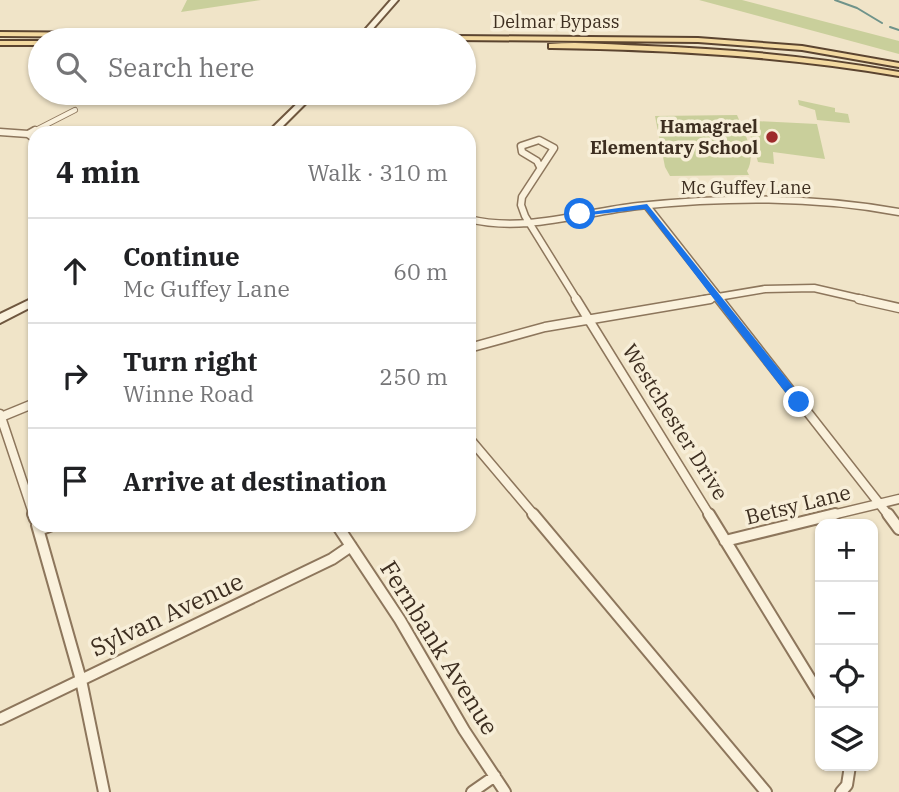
<!DOCTYPE html>
<html lang="en">
<head>
<meta charset="utf-8">
<style>
  body { margin:0; font-family:"IBM Plex Serif",serif; background:#f6f6f6; color:#202124 }
  .controls { position:absolute; right:21px; bottom:21px; display:grid; overflow:hidden; border-radius:14px; box-shadow:0 2px 5px #0004 }
  .controls button { width:63px; height:63px; display:grid; place-items:center; padding:0; border:0; border-bottom:2px solid #e0e0e0; background:#fff; color:#202124; font:35px sans-serif }
  .stop { position:absolute; width:21px; height:21px; margin:-16px; border:5px solid #1a73e8; border-radius:50%; background:#fff }
  .stop.end { background:#1a73e8; border-color:#fff; box-shadow:0 2px 7px #0008 }
  .list { margin:0; padding:0; list-style:none }
  h2 { display:flex; justify-content:space-between; align-items:center; height:91px; margin:0; padding:0 28px; font-size:30px }
  h2 small { font-size:23px; font-weight:400; color:#757577 }
  .list li { display:grid; grid-template-columns:46px 1fr auto; gap:21px; align-items:center; box-sizing:border-box; height:105px; padding:0 28px; border-top:2px solid #e0e0e0 }
  .list b { display:block; font-size:26px; white-space:nowrap }
  .list p { margin:0; font-size:23px; white-space:nowrap; color:#757577 }
  .list em { font-size:23px; font-style:normal; color:#757577 }
  .icon { flex:none; width:38px; height:38px; fill:none; stroke:currentColor; stroke-width:2; stroke-linecap:round; stroke-linejoin:round }
  .map { position:relative; flex:none; width:899px; height:792px; overflow:hidden }
  .search { position:absolute; background:#fff; box-shadow:0 2px 5px #0004; left:28px; top:28px; width:448px; height:77px; display:flex; align-items:center; gap:18px; box-sizing:border-box; padding:0 24px; border-radius:38px; color:#757577; font-size:26px }
  .panel { position:absolute; background:#fff; box-shadow:0 2px 5px #0004; left:28px; top:126px; width:448px; height:406px; border-radius:21px }
  .map>svg:first-child { display:block }
  .green { fill:#c9cf9b }
  .lines { fill:none; stroke-linecap:round; stroke-linejoin:round }
  .stream { stroke:#6f938a; stroke-width:2 }
  .minor-far3-casing { stroke:#8d765c; stroke-width:6 }
  .minor-far2-casing { stroke:#8d765c; stroke-width:9 }
  .minor-far1-casing { stroke:#8d765c; stroke-width:11 }
  .minor-casing { stroke:#8d765c; stroke-width:14 }
  .secondary-casing { stroke:#6f573f; stroke-width:4 }
  .primary-casing { stroke:#5b4430; stroke-width:4 }
  .minor-far3 { stroke:#faf1dc; stroke-width:4.5 }
  .minor-far2 { stroke:#faf1dc; stroke-width:6 }
  .minor-far1 { stroke:#faf1dc; stroke-width:8 }
  .minor { stroke:#faf1dc; stroke-width:10 }
  .secondary { fill:#faf1dc; fill-rule:evenodd }
  .primary { fill:#f3d9a0; fill-rule:evenodd }
  .route { fill:#1a73e8 }
  .poi-dot { fill:#9e2a2b; stroke:#f7eed8; stroke-width:2.5 }
  .labels { text-anchor:middle; stroke-width:7; stroke-linejoin:round; paint-order:stroke }
  .far-street-label { font-size:18px; fill:#3d2e20; stroke:#f7eed8 }
  .far-poi-label { font-size:18px; font-weight:bold; fill:#3d2e20; stroke:#f7eed8; text-anchor:end }
  .street-label { font-size:21px; fill:#3d2e20; stroke:#f7eed8 }
  .near-street-label { font-size:24px; fill:#3d2e20; stroke:#f7eed8 }
</style>
</head>
<body>
<div class="map">
<svg width="899" height="792" viewBox="0 0 899 792">
  <rect width="100%" height="100%" fill="#f0e4c8"/>
  <path class="green" d="M187 0H261L181 12Z
    M699 0H742L899 41V54Z
    M798 100 835 108V112L848 114 850 123 817 120 815 110 799 105Z
    M737 115C744 132 757 154 747 171L749 175 670 176 665 167 655 116Z
    M756 121 817 124 825 159 773 152 774 164 758 162 750 134Z"/>
  <g class="lines">
    <path class="stream" d="M835 0 857 8 882 23
      M890 27 899 30"/>
    <defs>
      <path id="minor-far3" d="M32 132 75 110"/>
      <path id="minor-far2" d="M0 132 28 134 35 139
        M28 134 35 130
        M540 167 537 161 522 152 521 146 539 140 554 148 522 197 521 205 525 216 577 300
        M647 206 721 300
        M469 219C524 233 583 212 638 206 727 197 811 196 899 212
        M700 300 765 289 814 288 866 300"/>
      <path id="minor-far1" d="M576 299 710 516
        M719 299 889 516
        M859 299 899 308
        M469 348 545 327 710 299
        M0 414 34 516
        M1 417 35 403
        M469 438 535 516
        M828 516 899 499"/>
      <path id="minor" d="M33 514 35 519
        M533 514 766 792
        M709 514 820 695
        M888 514 899 529
        M37 525 81 680 104 792
        M337 525 400 620 464 730 505 792
        M39 530 52 525
        M725 541 835 514
        M0 719 332 559 351 546
        M472 792 495 776
        M841 792 847 785 850 766"/>
      <path id="secondary" d="M391 0H398L363 40H356Z
        M308 93H316L276 133H267Z
        M35 297V305L0 323V314Z"/>
      <path id="primary" d="M0 32 698 38 802 46 899 63V67L802 50 698 42 0 36Z
        M0 41H40V45H0Z
        M549 44C581 41 615 45 647 46 732 49 815 57 899 72V76C784 56 669 50 552 48H549Z"/>
    </defs>
    <use href="#minor-far3" class="minor-far3-casing"/>
    <use href="#minor-far2" class="minor-far2-casing"/>
    <use href="#minor-far1" class="minor-far1-casing"/>
    <use href="#minor" class="minor-casing"/>
    <use href="#secondary" class="secondary-casing"/>
    <use href="#primary" class="primary-casing"/>
    <use href="#minor-far3" class="minor-far3"/>
    <use href="#minor-far2" class="minor-far2"/>
    <use href="#minor-far1" class="minor-far1"/>
    <use href="#minor" class="minor"/>
    <use href="#secondary" class="secondary"/>
    <use href="#primary" class="primary"/>
  </g>
  <path class="route" d="M647 204 803 399V405H795L645 209 580 216 576 214Z"/>
  <circle class="poi-dot" cx="772" cy="137" r="7"/>
  <g class="labels">
    <g class="far-street-label">
      <text x="556" y="28">Delmar Bypass</text>
      <text x="746" y="194">Mc Guffey Lane</text>
    </g>
    <g class="far-poi-label">
      <text x="758" y="133">Hamagrael<tspan x="758" dy="21">Elementary School</tspan></text>
    </g>
    <g class="street-label">
      <text transform="translate(675 422) rotate(58)" y="7">Westchester Drive</text>
      <text transform="translate(798 505) rotate(-14)" y="7">Betsy Lane</text>
    </g>
    <g class="near-street-label">
      <text transform="translate(167 615) rotate(-25)" y="8">Sylvan Avenue</text>
      <text transform="translate(439 648) rotate(58)" y="8">Fernbank Avenue</text>
    </g>
  </g>
</svg>
<div class="controls">
<button>+</button>
<button>−</button>
<button><svg class="icon" aria-label="locate" viewBox="0 0 24 24"><circle cx="12" cy="12" r="6"/><path d="M12 2v4M12 18v4M2 12h4M18 12h4"/></svg></button>
<button><svg class="icon" aria-label="layers" viewBox="0 0 24 24"><path d="M12 4l9 5-9 5-9-5zM3 14l9 5 9-5"/></svg></button>
</div>
<div class="stop" style="left:580px;top:214px"></div>
<div class="stop end" style="left:799px;top:402px"></div>
<div class="search"><svg class="icon" aria-label="search" viewBox="0 0 24 24"><circle cx="10" cy="10" r="6"/><path d="M15 15l6 6"/></svg>Search here</div>
<section class="panel">
<h2>4 min<small>Walk · 310 m</small></h2>
<ul class="list">
<li><svg class="icon" aria-label="ahead" viewBox="0 0 24 24"><path d="M12 20V5M6 11l6-6 6 6"/></svg><div><b>Continue</b><p>Mc Guffey Lane</p></div><em>60 m</em></li>
<li><svg class="icon" aria-label="right" viewBox="0 0 24 24"><path d="M7 20v-9h11M14 6l5 5-5 5"/></svg><div><b>Turn right</b><p>Winne Road</p></div><em>250 m</em></li>
<li><svg class="icon" aria-label="arrive" viewBox="0 0 24 24"><path d="M6 21V4h12l-3 4 3 4H6"/></svg><div><b>Arrive at destination</b></div></li>
</ul>
</section>
</div>
</body>
</html>
